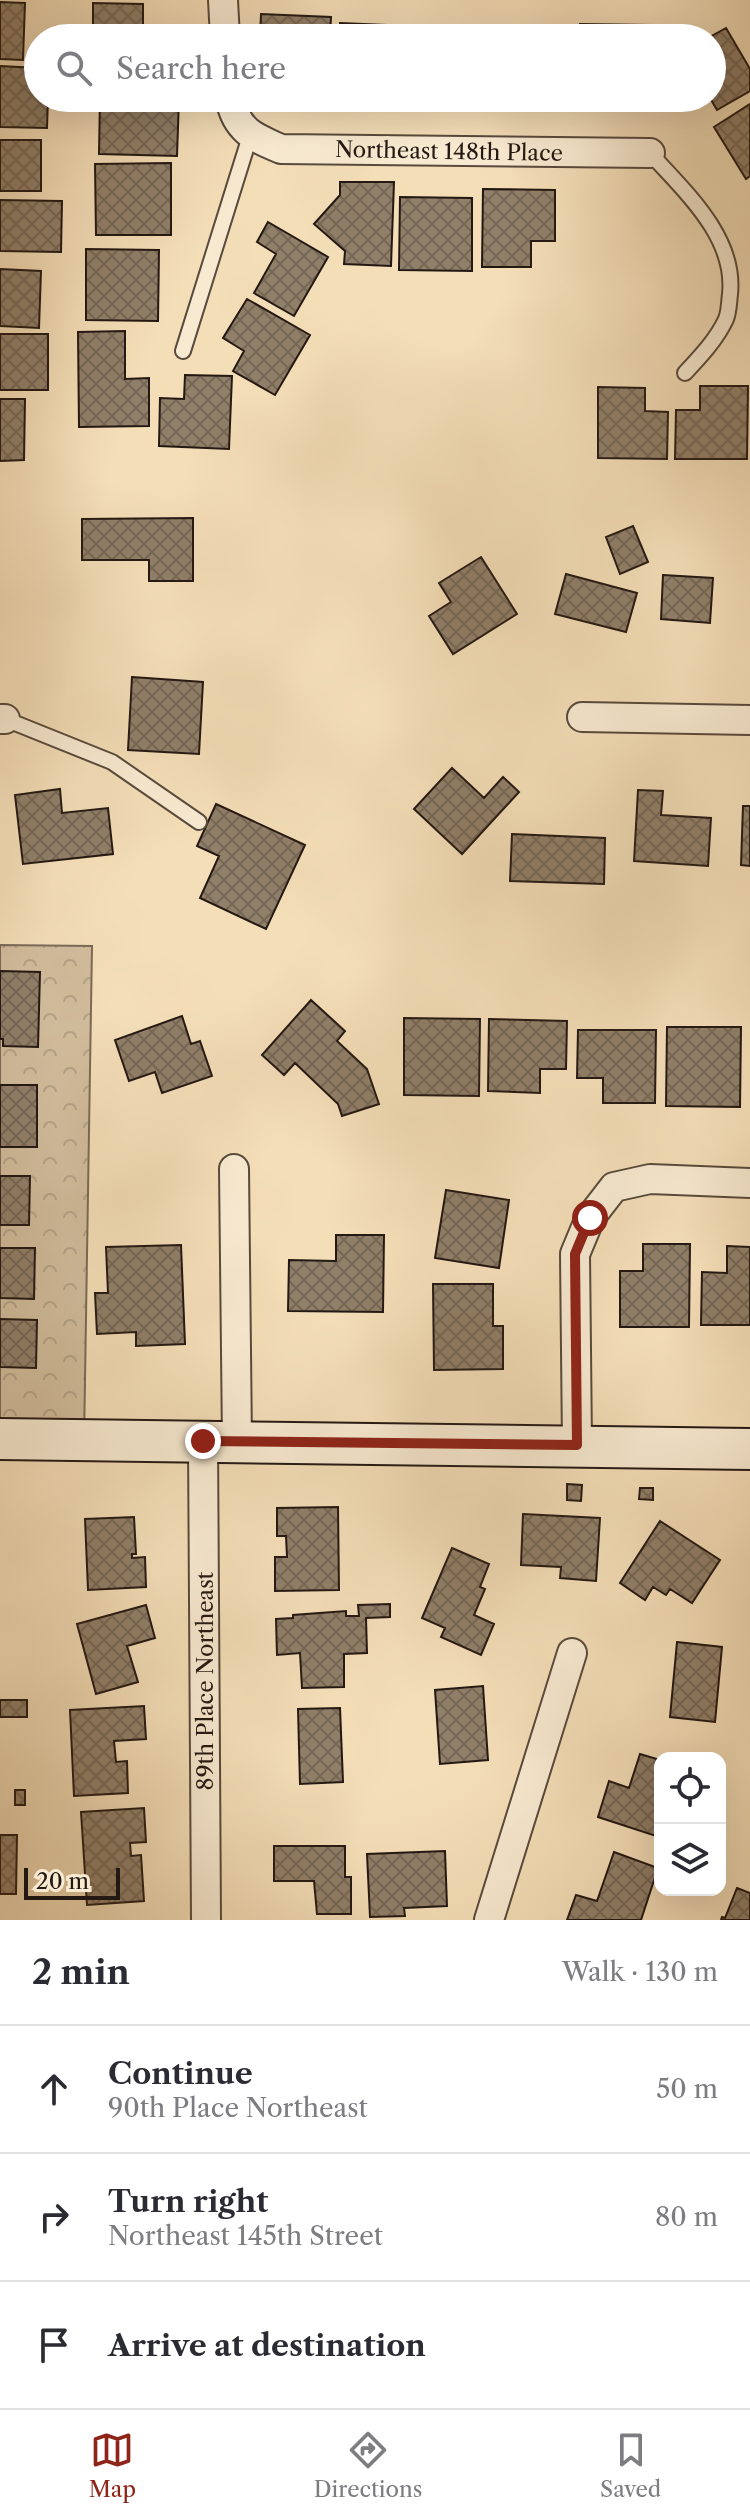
<!DOCTYPE html>
<html lang="en">
<head>
<meta charset="utf-8">
<style>
  body { margin:0; font-family:"Libre Caslon Text",serif; background:#f2f2f3; color:#2b2b33 }
  .controls { position:absolute; right:24px; bottom:24px; display:grid; overflow:hidden; border-radius:16px; box-shadow:0 8px 32px #0002 }
  .controls button { width:72px; height:72px; display:grid; place-items:center; padding:0; border:0; border-bottom:2px solid #e1e1e2; background:#fff; color:#2b2b33; font:40px sans-serif }
  .scale { position:absolute; left:24px; bottom:20px; width:96px; box-sizing:border-box; padding-left:8px; border:4px solid #241813; border-top:0; font-size:22px; line-height:28px; white-space:nowrap; color:#241813; -webkit-text-stroke:6px #f8ead1; paint-order:stroke }
  .stop { position:absolute; width:24px; height:24px; margin:-18px; border:6px solid #8f2418; border-radius:50%; background:#fff }
  .stop.end { background:#8f2418; border-color:#fff; box-shadow:0 2px 8px #0008 }
  .list { margin:0; padding:0; list-style:none }
  h2 { display:flex; justify-content:space-between; align-items:center; height:104px; margin:0; padding:0 32px; font-size:34px }
  h2 small { font-size:26px; font-weight:400; color:#7c7c81 }
  .list li { display:grid; grid-template-columns:52px 1fr auto; gap:24px; align-items:center; box-sizing:border-box; height:128px; padding:0 32px; border-top:2px solid #e1e1e2 }
  .list b { display:block; font-size:30px; white-space:nowrap }
  .list p { margin:0; font-size:26px; white-space:nowrap; color:#7c7c81 }
  .list em { font-size:26px; font-style:normal; color:#7c7c81 }
  .icon { flex:none; width:44px; height:44px; fill:none; stroke:currentColor; stroke-width:2; stroke-linecap:round; stroke-linejoin:round }
  .map { position:relative; flex:none; width:750px; height:1920px; overflow:hidden }
  .search { position:absolute; background:#fff; box-shadow:0 8px 32px #0002; left:24px; right:24px; top:24px; height:88px; display:flex; align-items:center; gap:20px; box-sizing:border-box; padding:0 28px; border-radius:44px; color:#7c7c81; font-size:30px }
  .sheet { height:488px; background:#fff }
  nav { display:flex; justify-content:space-around; align-items:center; box-sizing:border-box; height:112px; border-top:2px solid #e1e1e2; background:#fff; font-size:22px; color:#7c7c81 }
  nav a { display:grid; justify-items:center; gap:4px }
  nav .on { color:#8f2418 }
  .map>svg:first-child { display:block }
  .forest { fill:url(#forest-crowns); stroke:#7a6a58; stroke-width:2 }
  .building { fill:url(#building-cross-hatch); stroke:#241813; stroke-width:2 }
  .lines { fill:none; stroke-linecap:round; stroke-linejoin:round }
  .lane-casing { stroke:#584a3c; stroke-width:18 }
  .street-casing { stroke:#584a3c; stroke-width:32 }
  .secondary-casing { stroke:#241813; stroke-width:44 }
  .lane { stroke:#f8ead1; stroke-width:14 }
  .street { stroke:#f8ead1; stroke-width:28 }
  .secondary { stroke:#f8ead1; stroke-width:40 }
  .route { stroke:#8f2418; stroke-width:10 }
  .labels { text-anchor:middle; stroke-width:7; stroke-linejoin:round; paint-order:stroke }
  .street-label { font-size:22px; fill:#241813; stroke:#f8ead1 }
</style>
</head>
<body>
<div class="map">
<svg width="750" height="1920" viewBox="0 0 750 1920">
  <defs>
    <pattern id="forest-crowns" width="20" height="18" patternUnits="userSpaceOnUse" patternTransform="scale(2)"><rect width="20" height="18" fill="#d1bc9c"/><path d="M2 6a3 3 0 1 1 6 0M12 15a3 3 0 1 1 6 0" fill="none" stroke="#b3a186"/></pattern>
    <pattern id="building-cross-hatch" width="8" height="8" patternUnits="userSpaceOnUse" patternTransform="scale(2)"><rect width="8" height="8" fill="#907f69"/><path d="M0 0l8 8M0 8l8-8" fill="none" stroke="#756755"/></pattern>
  </defs>
  <rect width="100%" height="100%" fill="#f4deb8"/>
  <filter id="stains"><feTurbulence type="fractalNoise" baseFrequency=".0025" numOctaves="4"/><feColorMatrix values="0 0 0 0 .2 0 0 0 0 .09 0 0 0 0 .02 0 0 0 .5 -.17"/></filter>
  <radialGradient id="worn" r=".72"><stop offset=".6" stop-color="#630" stop-opacity="0"/><stop offset="1" stop-color="#630" stop-opacity=".3"/></radialGradient>
  <path class="forest" d="M0 945 92 946 84 1442 0 1438Z"/>
  <path class="building" d="M0 2 25 3 23 60 0 59Z
    M93 3 143 4V28H168V38H93Z
    M261 14 331 17 330 38H260Z
    M340 23 410 26V38H340Z
    M580 24 651 25V38H580Z
    M421 25 491 27V38H420Z
    M501 27H571V38H501Z
    M726 28 750 69V91L717 110 710 98 712 38H708Z
    M0 66 38 68V98H48L47 128 0 127Z
    M100 98H179L177 156 99 154Z
    M338 98H408L407 102Z
    M418 98H489V101Z
    M500 98H570V103L500 102Z
    M750 104V176L746 179 714 127Z
    M0 140H41V191H0Z
    M171 163V235H96L95 164Z
    M340 182H394L391 266 344 264 345 251 314 224 340 195Z
    M483 189 555 190V241H531V267H482Z
    M400 197 472 198V271L399 270Z
    M0 200 62 201 61 252 0 251Z
    M268 222 328 257 294 316 254 293 276 254 257 242Z
    M86 249 159 250 158 321 86 320Z
    M0 269 41 271 39 328 0 326Z
    M247 299 310 335 275 395 233 371 244 351 223 338Z
    M125 331V379L149 378V426L79 427 78 332Z
    M0 334H48V390H0Z
    M185 375 232 376 229 449 159 446 160 398 184 399Z
    M700 386H748L747 459H675L676 410H700Z
    M598 387 645 388V411L668 412 667 459 598 458Z
    M0 399H25L24 460 0 461Z
    M193 518V581H149V560H82V519Z
    M633 526 648 562 620 574 606 537Z
    M481 557 517 614 453 654 429 616 451 602 439 583Z
    M566 574 637 593 626 632 555 614Z
    M663 575 713 578 710 623 661 619Z
    M132 677 203 682 199 754 128 750Z
    M452 768 484 798 503 777 519 792 462 854 414 809Z
    M60 789 62 813 108 808 113 854 23 864 15 795Z
    M638 790 663 791 661 815 711 818 708 866 634 861Z
    M216 804 305 845 266 929 200 898 219 856 197 846Z
    M743 806H750V866L741 865Z
    M512 834 605 838 604 884 510 881Z
    M0 971 40 972 38 1047 3 1046V1039H0Z
    M311 1000 345 1031 337 1041 367 1069 379 1104 342 1116 338 1104 295 1063 284 1075 262 1055Z
    M182 1016 191 1044 200 1041 212 1076 162 1093 155 1072 129 1081 115 1040Z
    M404 1018 480 1019 479 1096 404 1095Z
    M489 1019 567 1021 566 1069H540V1093L488 1091Z
    M667 1027H741L740 1107 666 1106Z
    M578 1030H656L655 1103H603V1078H577Z
    M0 1085H37V1147H0Z
    M0 1176H30L29 1225H0Z
    M446 1190 509 1200 499 1268 435 1258Z
    M336 1235H384L383 1312 288 1311 289 1260 336 1261Z
    M643 1244H690L689 1327H620V1271H643Z
    M181 1245 185 1344 136 1346V1332L97 1334 95 1293H108L106 1247Z
    M727 1246 750 1247V1325H701L702 1272 727 1273Z
    M0 1248H35L34 1299 0 1298Z
    M433 1284H493V1326H503V1369L434 1370Z
    M0 1319 37 1320 36 1368 0 1367Z
    M567 1484 582 1485 581 1501 567 1500Z
    M640 1488H653V1500L639 1499Z
    M338 1507 339 1590 275 1591V1557H287L286 1536H277V1508Z
    M523 1514 600 1518 596 1581 560 1578 561 1567 521 1565Z
    M134 1517 136 1554H132V1558L145 1557 146 1587 88 1590 85 1519Z
    M660 1521 720 1560 692 1603 670 1589 666 1595 653 1587 645 1600 620 1583Z
    M452 1548 489 1564 480 1587 485 1589 474 1615 494 1624 481 1655 441 1637 445 1628 422 1618Z
    M390 1604V1617L366 1618 367 1653 344 1654V1687L302 1688 300 1653 277 1655 276 1619 293 1618V1615L346 1611V1616H359L358 1605Z
    M146 1605 155 1638 127 1646 138 1682 96 1694 77 1624Z
    M677 1642 722 1647 715 1722 670 1717Z
    M483 1686 488 1760 440 1764 435 1690Z
    M0 1700H27V1717H0Z
    M144 1706 146 1739 114 1741 116 1762 127 1761 128 1793 74 1796 70 1710Z
    M340 1708 343 1782 300 1784 298 1709Z
    M640 1754 660 1760 659 1837 598 1817 609 1781 629 1788Z
    M15 1790H25V1805H15Z
    M144 1808 146 1842 130 1843 131 1856 141 1855 144 1901 87 1905 81 1812Z
    M0 1835H17L16 1894H0Z
    M274 1846H345V1877H351V1914H317L314 1881H274Z
    M445 1851 447 1906 404 1908 405 1916 370 1917 367 1854Z
    M614 1852 658 1868 641 1920H567L576 1895 597 1901Z
    M737 1888 750 1893V1920H721L722 1917 725 1918Z"/>
  <g class="lines">
    <defs>
      <path id="lane" d="M650 153C685 192 736 237 730 294 729 302 729 312 726 319 717 339 700 357 685 373
        M183 351 250 136
        M5 719 112 762 199 822"/>
      <path id="street" d="M223 0 225 38
        M230 98C236 130 253 137 281 149L650 153
        M582 717 750 720
        M0 719H5
        M234 1169 237 1442
        M203 1441 206 1920
        M577 1445 575 1254 590 1218 614 1187 650 1179 750 1183
        M489 1920 572 1653"/>
      <path id="secondary" d="M0 1439 750 1449"/>
    </defs>
    <use href="#lane" class="lane-casing"/>
    <use href="#street" class="street-casing"/>
    <use href="#secondary" class="secondary-casing"/>
    <use href="#lane" class="lane"/>
    <use href="#street" class="street"/>
    <use href="#secondary" class="secondary"/>
  </g>
  <g class="lines">
    <path class="route" d="M203 1441 577 1445 575 1254 590 1218"/>
  </g>
  <g class="labels">
    <g class="street-label">
      <text transform="translate(449 151) rotate(1)" y="8">Northeast 148th Place</text>
      <text transform="translate(205 1681) rotate(-90)" y="8">89th Place Northeast</text>
    </g>
  </g>
  <rect width="100%" height="100%" filter="url(#stains)"/>
  <rect width="100%" height="100%" fill="url(#worn)"/>
</svg>
<div class="controls">
<button><svg class="icon" aria-label="locate" viewBox="0 0 24 24"><circle cx="12" cy="12" r="6"/><path d="M12 2v4M12 18v4M2 12h4M18 12h4"/></svg></button>
<button><svg class="icon" aria-label="layers" viewBox="0 0 24 24"><path d="M12 4l9 5-9 5-9-5zM3 14l9 5 9-5"/></svg></button>
</div>
<div class="scale">20 m</div>
<div class="stop" style="left:590px;top:1218px"></div>
<div class="stop end" style="left:203px;top:1441px"></div>
<div class="search"><svg class="icon" aria-label="search" viewBox="0 0 24 24"><circle cx="10" cy="10" r="6"/><path d="M15 15l6 6"/></svg>Search here</div>
</div>
<section class="sheet">
<h2>2 min<small>Walk · 130 m</small></h2>
<ul class="list">
<li><svg class="icon" aria-label="ahead" viewBox="0 0 24 24"><path d="M12 20V5M6 11l6-6 6 6"/></svg><div><b>Continue</b><p>90th Place Northeast</p></div><em>50 m</em></li>
<li><svg class="icon" aria-label="right" viewBox="0 0 24 24"><path d="M7 20v-9h11M14 6l5 5-5 5"/></svg><div><b>Turn right</b><p>Northeast 145th Street</p></div><em>80 m</em></li>
<li><svg class="icon" aria-label="arrive" viewBox="0 0 24 24"><path d="M6 21V4h12l-3 4 3 4H6"/></svg><div><b>Arrive at destination</b></div></li>
</ul>
</section>
<nav>
<a class="on"><svg class="icon" aria-label="map" viewBox="0 0 24 24"><path d="M3 6l6-2 6 2 6-2v14l-6 2-6-2-6 2zM9 4v14M15 6v14"/></svg>Map</a>
<a><svg class="icon" aria-label="directions" viewBox="0 0 24 24"><path d="M12 3l9 9-9 9-9-9zM9 14v-3h6M13 9l2 2-2 2"/></svg>Directions</a>
<a><svg class="icon" aria-label="saved" viewBox="0 0 24 24"><path d="M7 4h10v16l-5-4-5 4z"/></svg>Saved</a>
</nav>
</body>
</html>
